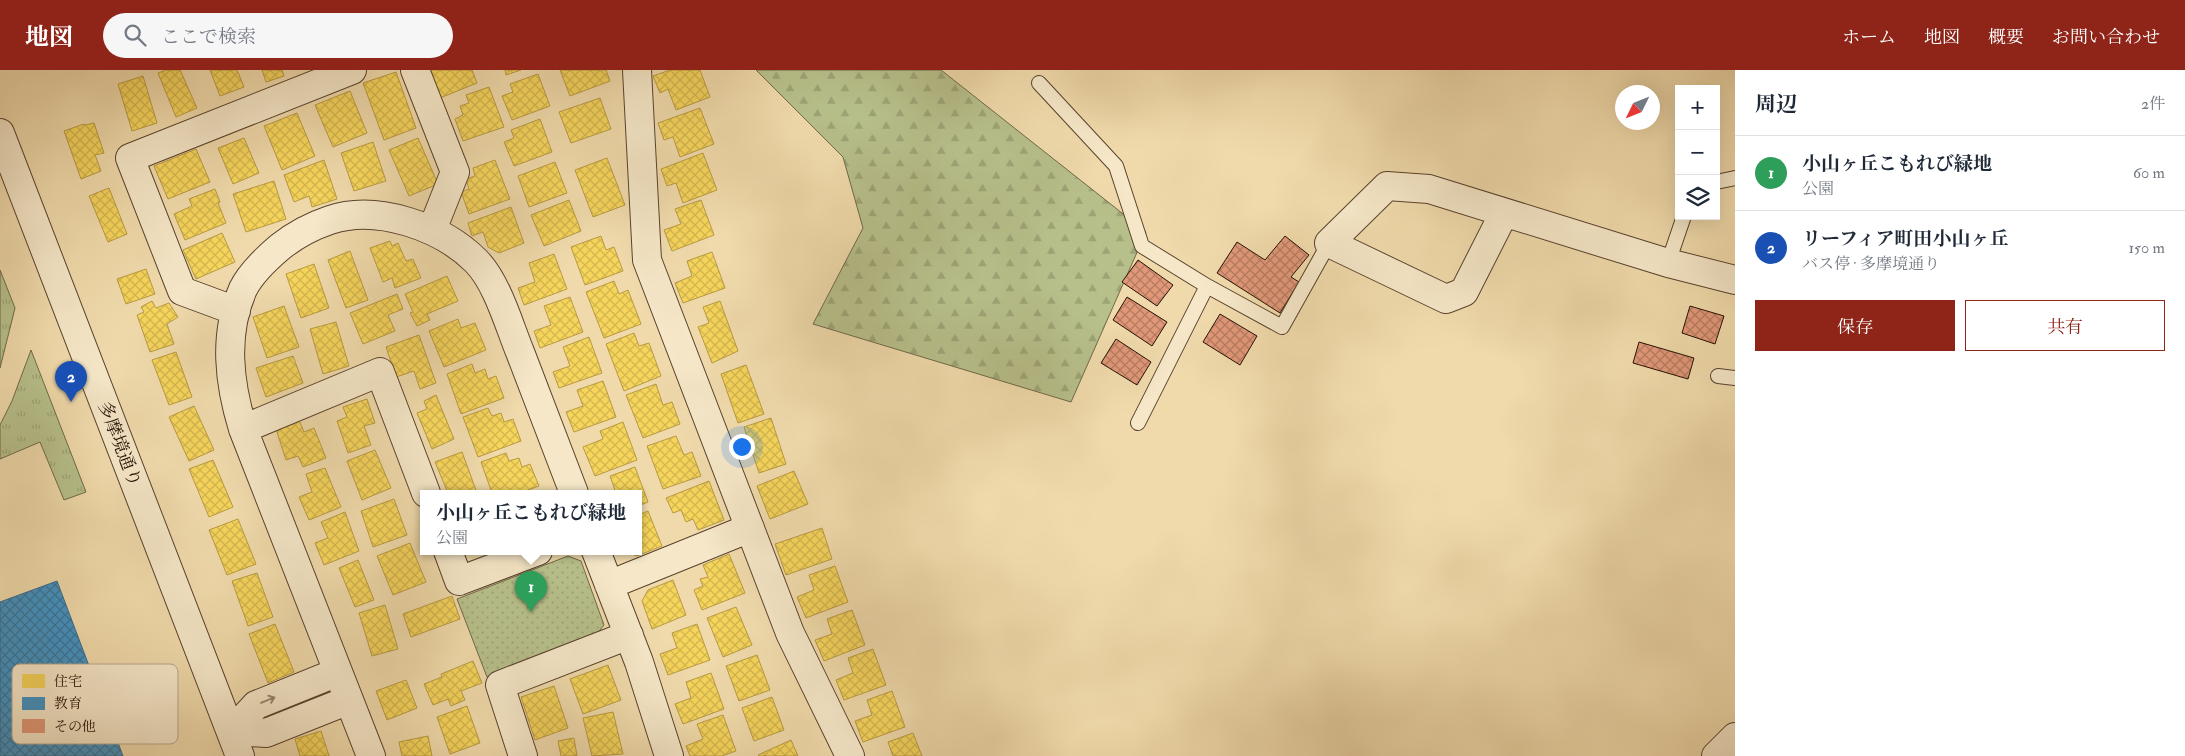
<!DOCTYPE html>
<html lang="ja">
<head>
<meta charset="utf-8">
<style>
  body { margin:0; font-family:"IM FELL Double Pica","Noto Serif JP",serif; background:#f6f6f7; color:#1f2937 }
  .controls { position:absolute; right:15px; top:15px; display:grid; overflow:hidden; border-radius:0px; box-shadow:0 5px 20px #0002 }
  .controls button { width:45px; height:45px; display:grid; place-items:center; padding:0; border:0; border-bottom:1px solid #e0e1e3; background:#fff; color:#1f2937; font:25px sans-serif }
  .compass { position:absolute; left:1615px; top:15px; width:45px; height:45px; border-radius:50%; background:#fff; box-shadow:0 5px 20px #0002; rotate:227deg }
  .you { position:absolute; left:741px; top:376px; width:18px; height:18px; margin:-12px; border:4px solid #fff; border-radius:50%; background:#1a73e8; box-shadow:0 0 0 8px #1a73e833 }
  .badge { display:grid; place-items:center; width:32px; height:32px; border-radius:50%; background:#8f2418; color:#fff; font-size:16px; font-weight:700 }
  .pin { position:absolute; translate:-50% -41px; filter:drop-shadow(0 1px 2px #0008) }
  .pin::after { content:''; position:absolute; top:26px; width:18px; height:15px; background:inherit; clip-path:polygon(0 0,100% 0,50% 100%) }
  .popup { position:absolute; left:420px; top:420px; width:222px; height:65px; box-sizing:border-box; display:grid; place-content:center; border-radius:0px; background:#fff; filter:drop-shadow(0 1px 4px #0005); font-size:16px; white-space:nowrap; color:#747a83 }
  .popup b { font-size:19px; color:#1f2937 }
  .popup::after { content:''; position:absolute; left:50%; top:100%; margin-left:-10px; border:10px solid transparent; border-top-color:#fff }
  .list { margin:0; padding:0; list-style:none }
  h2 { display:flex; justify-content:space-between; align-items:center; height:65px; margin:0; padding:0 20px; font-size:21px }
  h2 small { font-size:16px; font-weight:400; color:#747a83 }
  .list li { display:grid; grid-template-columns:32px 1fr auto; gap:15px; align-items:center; box-sizing:border-box; height:75px; padding:0 20px; border-top:1px solid #e0e1e3 }
  .list b { display:block; font-size:19px; white-space:nowrap }
  .list p { margin:0; font-size:16px; white-space:nowrap; color:#747a83 }
  .list em { font-size:16px; font-style:normal; color:#747a83 }
  .actions { display:flex; gap:10px; padding:15px 20px }
  .actions a { flex:1; padding:11px 0; border:1px solid #8f2418; border-radius:0px; text-align:center; font-size:18px; color:#8f2418 }
  .actions .main { background:#8f2418; color:#fff }
  .icon { flex:none; width:28px; height:28px; fill:none; stroke:currentColor; stroke-width:2; stroke-linecap:round; stroke-linejoin:round }
  .map { position:relative; flex:none; width:1735px; height:686px; overflow:hidden }
  header { display:flex; align-items:center; gap:30px; box-sizing:border-box; height:70px; padding:0 25px; background:#8f2418; color:#fff }
  header strong { font-size:24px }
  nav { display:flex; gap:28px; margin-inline-start:auto; font-size:18px }
  .search { width:350px; height:45px; background:#f6f6f7; display:flex; align-items:center; gap:12px; box-sizing:border-box; padding:0 18px; border-radius:28px; color:#747a83; font-size:19px }
  main { display:flex }
  aside { flex:1; background:#fff }
  .map>svg:first-child { display:block }
  .grass { fill:url(#grass-tufts); stroke:#6f6848 }
  .forest { fill:url(#forest-firs); stroke:#6f6848 }
  .park { fill:url(#park-dots); stroke:#6f6848 }
  .homes { fill:url(#homes-cross-hatch); stroke:#b89a42 }
  .schools { fill:url(#schools-cross-hatch); stroke:#3b6c8a }
  .building { fill:url(#building-cross-hatch); stroke:#271004 }
  .lines { fill:none; stroke-linecap:round; stroke-linejoin:round }
  .service-casing { stroke:#59422e; stroke-width:16 }
  .minor-casing { stroke:#59422e; stroke-width:30 }
  .tertiary-casing { stroke:#59422e; stroke-width:30 }
  .service { stroke:#f5e7c8; stroke-width:14 }
  .minor { stroke:#f5e7c8; stroke-width:28 }
  .tertiary { stroke:#f5e7c8; stroke-width:28 }
  .oneway { stroke:#988670 }
  .labels { text-anchor:middle; stroke-width:5; stroke-linejoin:round; paint-order:stroke }
  .street-label { font-size:18px; fill:#271004; stroke:#f5e7c8 }
  .key { fill:#f5e7c8; stroke:#b7a68d; stroke-width:1 }
  .key-label { font-size:14px; fill:#271004 }
</style>
</head>
<body>
<header>
<strong>地図</strong>
<div class="search"><svg class="icon" aria-label="search" viewBox="0 0 24 24"><circle cx="10" cy="10" r="6"/><path d="M15 15l6 6"/></svg>ここで検索</div>
<nav><a>ホーム</a><a>地図</a><a>概要</a><a>お問い合わせ</a></nav>
</header>
<main>
<div class="map">
<svg width="1735" height="686" viewBox="0 0 1735 686">
  <defs>
    <pattern id="grass-tufts" width="24" height="20" patternUnits="userSpaceOnUse" patternTransform="scale(1.25)"><rect width="24" height="20" fill="#b7c08b"/><path d="M3 7l-1-3M5 7V3M7 7l1-3M15 17l-1-3M17 17v-4M19 17l1-3" fill="none" stroke="#9da476"/></pattern>
    <pattern id="forest-firs" width="22" height="20" patternUnits="userSpaceOnUse" patternTransform="scale(1.25)"><rect width="22" height="20" fill="#b7c08b"/><path d="M5 1l3.5 6h-7zM16 11l3.5 6h-7z" fill="#9da476"/></pattern>
    <pattern id="park-dots" width="8" height="8" patternUnits="userSpaceOnUse" patternTransform="scale(1.25)"><rect width="8" height="8" fill="#b7c08b"/><path d="M2 2h.1M6 6h.1" fill="none" stroke="#9da476" stroke-width="1.8" stroke-linecap="round"/></pattern>
    <pattern id="homes-cross-hatch" width="8" height="8" patternUnits="userSpaceOnUse" patternTransform="scale(1.25)"><rect width="8" height="8" fill="#f6d55c"/><path d="M0 0l8 8M0 8l8-8" fill="none" stroke="#d3b64e"/></pattern>
    <pattern id="schools-cross-hatch" width="8" height="8" patternUnits="userSpaceOnUse" patternTransform="scale(1.25)"><rect width="8" height="8" fill="#4393c3"/><path d="M0 0l8 8M0 8l8-8" fill="none" stroke="#38779c"/></pattern>
    <pattern id="building-cross-hatch" width="8" height="8" patternUnits="userSpaceOnUse" patternTransform="scale(1.25)"><rect width="8" height="8" fill="#e19879"/><path d="M0 0l8 8M0 8l8-8" fill="none" stroke="#b67b61"/></pattern>
  </defs>
  <rect width="100%" height="100%" fill="#f0daab"/>
  <filter id="stains"><feTurbulence type="fractalNoise" baseFrequency=".004" numOctaves="4"/><feColorMatrix values="0 0 0 0 .2 0 0 0 0 .09 0 0 0 0 .02 0 0 0 .5 -.17"/></filter>
  <radialGradient id="worn" r=".72"><stop offset=".6" stop-color="#630" stop-opacity="0"/><stop offset="1" stop-color="#630" stop-opacity=".3"/></radialGradient>
  <path class="grass" d="M0 200 15 238 0 298Z
    M31 280 86 422 64 430 40 372 0 389V355L12 331Z"/>
  <path class="forest" d="M756 0H941L1146 162 1071 332 813 254 863 158 843 87Z"/>
  <path class="park" d="M568 486 581 491 604 555 595 566 487 607 457 529Z"/>
  <path class="homes" d="M166 0H180L197 38 176 47 158 3Z
    M210 0H237L244 17 220 26Z
    M262 0H282L284 6 266 12Z
    M429 0H472L477 13 440 28Z
    M505 0H521L506 5Z
    M560 0H606L610 11 570 26Z
    M670 0H700L710 27 676 40 668 19 660 23 653 6Z
    M396 2 416 58 384 70 363 13Z
    M538 4 550 36 512 50 502 26 513 22 510 14Z
    M143 6 157 53 132 61 118 14Z
    M489 17 504 57 463 71 455 49 463 45 460 36 469 33 466 25Z
    M350 21 367 63 333 77 315 35Z
    M600 28 611 59 571 73 559 42Z
    M700 38 714 74 680 87 673 67 664 70 658 53Z
    M297 43 315 86 282 100 264 56Z
    M540 49 552 82 514 96 504 72 514 68 511 60Z
    M94 53 104 83 95 85 101 101 81 109 64 61 84 54 85 55Z
    M244 68 259 103 233 114 218 78Z
    M418 68 438 114 409 126 389 80Z
    M373 72 386 111 354 121 341 83Z
    M196 79 210 112 168 129 154 96Z
    M703 83 717 120 683 133 676 113 667 116 661 99Z
    M607 88 625 135 593 147 575 100Z
    M324 90 337 129 312 137 309 126 294 132 284 105Z
    M495 90 510 129 469 144 461 122 469 119 466 109 475 106 473 98Z
    M555 92 567 123 529 137 518 106Z
    M274 111 286 149 246 162 233 124Z
    M109 118 127 164 108 172 89 126Z
    M215 119 220 132 218 133 226 153 185 170 174 144 192 136 189 129Z
    M569 130 581 161 544 176 531 145Z
    M701 130 714 165 672 181 664 160 681 154 675 139Z
    M511 137 524 173 499 183 488 177 483 162 472 166 468 153Z
    M222 163 235 192 196 209 183 180Z
    M601 166 606 180 614 177 623 201 585 215 571 177Z
    M390 171 392 176 398 173 406 191 413 189 421 208 395 218 392 208 383 212 370 178Z
    M350 181 368 230 346 238 328 190Z
    M712 182 725 218 683 233 675 213 692 206 687 191Z
    M554 184 567 219 524 235 518 218 535 212 529 193Z
    M314 194 329 238 301 248 286 204Z
    M146 199 155 224 126 234 117 209Z
    M447 206 458 231 427 244 430 250 417 256 410 243 413 242 405 224Z
    M614 211 619 224 628 220 641 254 604 268 586 222Z
    M397 224 403 239 388 245 395 261 363 274 350 243Z
    M570 227 583 262 540 278 534 261 551 255 544 236Z
    M152 231 156 238 169 233 178 247 167 254 174 274 150 282 137 245 144 242 141 237Z
    M720 231 738 281 712 293 698 257 709 253 703 237Z
    M284 236 299 277 267 288 253 247Z
    M458 249 461 258 475 253 486 280 444 297 429 261Z
    M336 252 349 296 323 304 310 259Z
    M634 263 639 276 649 273 661 306 624 321 606 274Z
    M419 265 436 313 420 319 414 301 396 307 386 277Z
    M589 267 602 303 559 318 553 302 570 296 563 277Z
    M176 282 192 327 169 335 152 290Z
    M293 286 303 313 266 327 256 298Z
    M472 294 475 303 485 299 488 309 496 306 504 328 461 344 447 304Z
    M746 295 764 344 738 353 721 304Z
    M603 311 616 347 574 362 566 342 583 336 577 320Z
    M656 314 663 335 672 332 680 354 643 368 626 325Z
    M436 325 454 369 432 379 417 343 427 339 424 331Z
    M367 329 375 353 364 356 371 375 348 383 337 351 347 347 343 337Z
    M194 336 214 380 189 391 169 347Z
    M488 338 492 346 501 343 504 352 513 349 521 371 478 387 463 347Z
    M771 348 786 394 759 403 744 357Z
    M299 350 304 362 314 358 326 388 303 397 298 386 286 390 276 359Z
    M623 352 637 390 595 406 583 377 603 369 600 361Z
    M676 366 684 385 692 382 701 406 663 419 647 376Z
    M375 380 391 418 362 430 347 391Z
    M462 382 477 423H448L435 392Z
    M506 383 509 391 519 388 522 397 530 394 539 416 520 423H492L481 392Z
    M213 390 233 437 209 447 189 399Z
    M635 397 648 432 638 436V423H608L615 420 610 406Z
    M325 398 341 437 309 450 299 427 312 422 306 404Z
    M794 401 808 434 770 449 757 416Z
    M709 411 724 450 698 460 693 449 686 452 681 440 673 443 666 428Z
    M394 429 407 465 373 477 361 441Z
    M648 441 662 476 637 486 624 481H638V445Z
    M345 442 359 481 324 495 315 473 328 468 321 452Z
    M238 449 256 494 227 505 209 460Z
    M822 458 832 489 786 505 775 474Z
    M410 473 426 512 393 525 377 486Z
    M729 484 745 523 702 540 694 520 703 516 700 509 708 507 703 495Z
    M358 490 374 530 355 537 339 498Z
    M835 496 848 532 806 548 797 527 814 520 809 505Z
    M257 503 273 547 248 556 232 511Z
    M673 510 686 545 652 559 642 531 648 520Z
    M452 526 460 549 411 567 403 544Z
    M385 535 398 579 372 586 359 543Z
    M736 537 752 575 723 587 707 548Z
    M852 540 865 575 824 591 815 570 832 564 827 549Z
    M275 554 294 602 268 613 249 564Z
    M697 554 710 590 668 605 660 584 677 578 672 563Z
    M873 579 886 615 844 630 836 610 853 603 848 588Z
    M757 585 770 620 739 631 726 596Z
    M473 591 482 613 461 621 465 630 451 636 448 629 433 635 424 614 442 607 441 604Z
    M608 595 621 630 583 644 570 609Z
    M711 603 724 639 683 654 675 634 691 628 686 612Z
    M406 610 417 638 387 650 376 621Z
    M554 616 568 658 535 670 521 627Z
    M892 621 905 657 863 672 855 651 872 645 867 630Z
    M772 627 784 660 754 671 742 638Z
    M467 636 480 673 450 684 437 647Z
    M613 642 623 684 592 686 583 648Z
    M723 645 736 681 722 686H690L686 676 703 669 697 654Z
    M321 661 329 686H300L295 669Z
    M913 663 922 686H893L888 672Z
    M428 666 432 686H402L399 672Z
    M574 668 577 686H561L558 671Z
    M791 670 798 686H759L758 685Z"/>
  <path class="schools" d="M57 511 123 686H0V532Z"/>
  <path class="building" d="M1285 166 1309 185 1291 207 1299 212 1280 243 1217 203 1237 172 1265 190Z
    M1138 190 1173 215 1157 236 1122 212Z
    M1127 227 1167 252 1152 276 1113 250Z
    M1690 236 1724 246 1715 274 1682 263Z
    M1220 244 1257 266 1240 295 1203 272Z
    M1116 269 1151 292 1137 315 1101 293Z
    M1639 272 1694 288 1688 309 1633 293Z"/>
  <g class="lines">
    <defs>
      <path id="service" d="M1039 13 1116 96 1142 176 1207 216 1282 257 1329 173
        M1716 112 1735 108
        M1668 193 1684 146
        M1718 306 1735 308
        M1138 353 1207 216"/>
      <path id="minor" d="M415 0 455 102 432 160
        M637 0 647 190 790 563 850 686
        M1504 143 1464 222 1446 229 1329 173 1387 116 1429 119 1668 193 1735 210
        M236 241 182 221 130 88 352 0
        M243 359 380 302 426 423
        M448 481 459 511 538 481
        M596 481 639 592 669 686
        M609 515 750 458
        M232 661 256 635 338 602
        M232 661 266 663 349 630
        M371 686 243 359C229 313 223 265 243 219 251 203 267 188 280 177 295 165 312 156 330 150 377 134 442 157 476 191 497 212 509 255 520 282 538 329 556 376 574 423
        M523 686 500 615 629 565
        M1716 686 1735 667"/>
      <path id="tertiary" d="M0 63 240 686"/>
    </defs>
    <use href="#service" class="service-casing"/>
    <use href="#minor" class="minor-casing"/>
    <use href="#tertiary" class="tertiary-casing"/>
    <use href="#service" class="service"/>
    <use href="#minor" class="minor"/>
    <use href="#tertiary" class="tertiary"/>
  </g>
  <defs><path id="oneway-shaft" d="M-6 0H5M1.5-3L5.5 0L1.5 3" fill="none" stroke-width="1.6" stroke-linecap="round" stroke-linejoin="round" transform="scale(1.25)"/></defs>
  <use class="oneway" href="#oneway-shaft" transform="translate(268 630) rotate(-22)"/>
  <g class="labels">
    <g class="street-label">
      <text transform="translate(120 374) rotate(69)" y="6">多摩境通り</text>
    </g>
  </g>
  <rect x="12" y="594" width="166" height="80" rx="8" class="key"/>
  <rect x="22" y="604" width="23" height="14" fill="#f6d55c"/>
  <rect x="22" y="627" width="23" height="13" fill="#4393c3"/>
  <rect x="22" y="649" width="23" height="14" fill="#e19879"/>
  <g class="key-label">
    <text x="54" y="616">住宅</text>
    <text x="54" y="638">教育</text>
    <text x="54" y="661">その他</text>
  </g>
  <rect width="100%" height="100%" filter="url(#stains)"/>
  <rect width="100%" height="100%" fill="url(#worn)"/>
</svg>
<div class="controls">
<button>+</button>
<button>−</button>
<button><svg class="icon" aria-label="layers" viewBox="0 0 24 24"><path d="M12 4l9 5-9 5-9-5zM3 14l9 5 9-5"/></svg></button>
</div>
<svg class="compass" viewBox="-18 -18 36 36"><path d="M0-13l5 13h-10z" fill="#e53935"/><path d="M0 13l5-13h-10z" fill="#747a83"/></svg>
<div class="you"></div>
<div class="pin badge" style="left:531px;top:542px;background:#2e9e5b">1</div>
<div class="popup"><b>小山ヶ丘こもれび緑地</b>公園</div>
<div class="pin badge" style="left:71px;top:332px;background:#1a4fb4">2</div>
</div>
<aside>
<h2>周辺<small>2件</small></h2>
<ul class="list">
<li><span class="badge" style="background:#2e9e5b">1</span><div><b>小山ヶ丘こもれび緑地</b><p>公園</p></div><em>60 m</em></li>
<li><span class="badge" style="background:#1a4fb4">2</span><div><b>リーフィア町田小山ヶ丘</b><p>バス停 · 多摩境通り</p></div><em>150 m</em></li>
</ul>
<div class="actions"><a class="main">保存</a><a>共有</a></div>
</aside>
</main>
</body>
</html>
